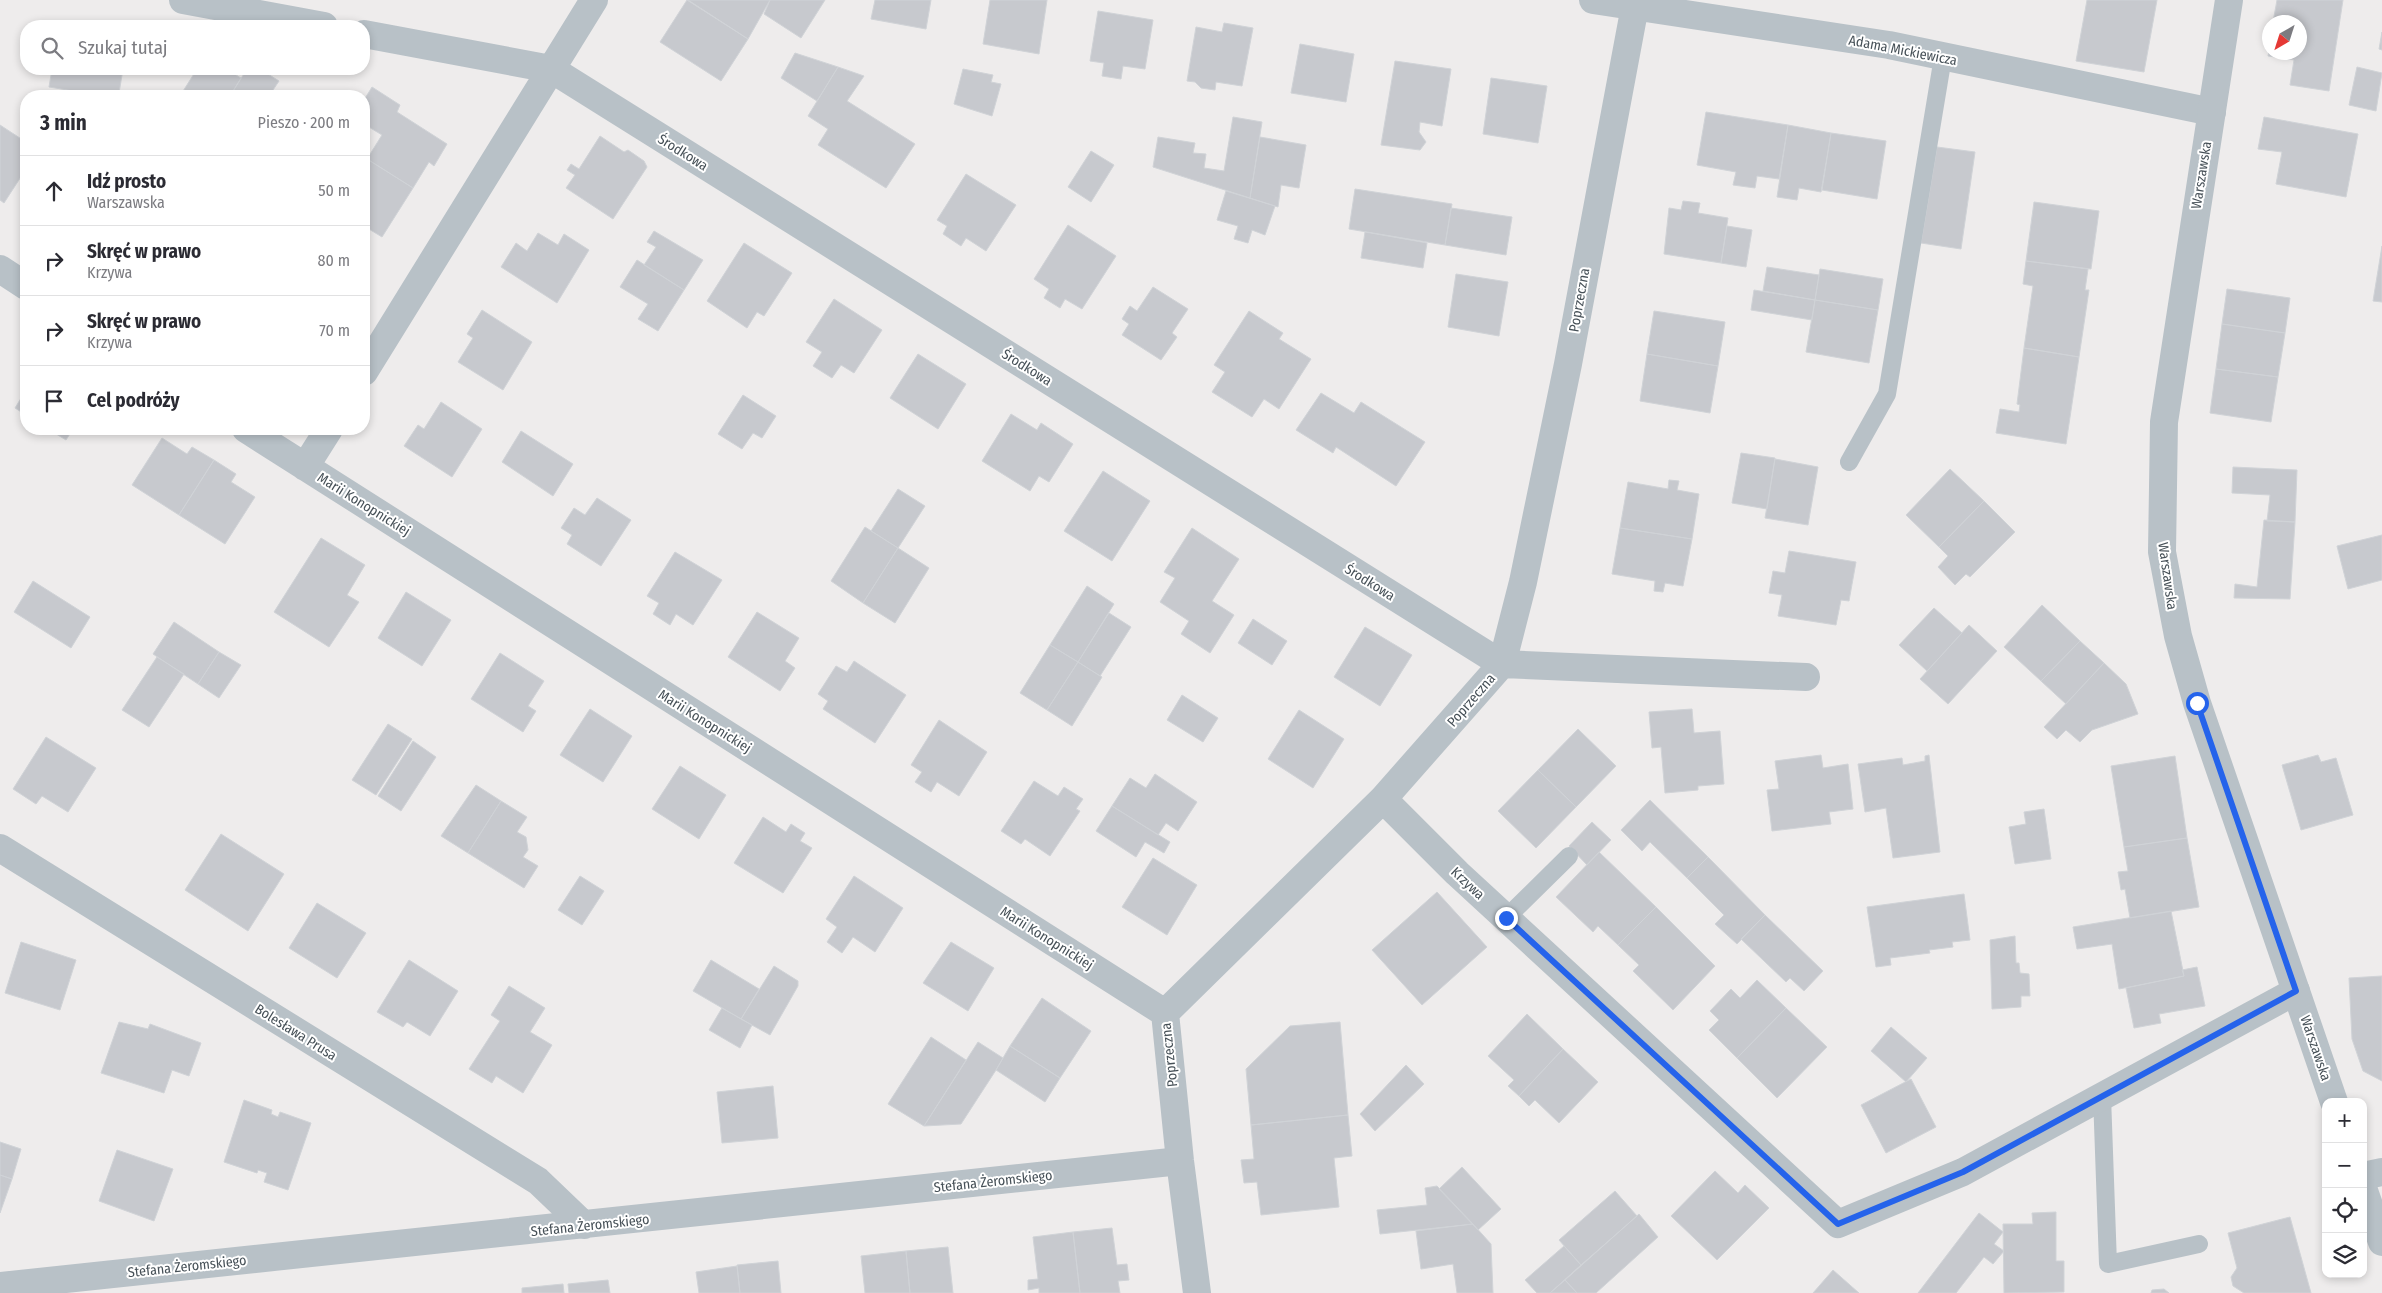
<!DOCTYPE html>
<html lang="pl">
<head>
<meta charset="utf-8">
<style>
  body { margin:0; font-family:"Fira Sans Condensed",sans-serif; background:#f7f7f7; color:#2b2b33 }
  .controls { position:absolute; right:15px; bottom:15px; display:grid; overflow:hidden; border-radius:10px; box-shadow:0 2px 8px #0003 }
  .controls button { width:45px; height:45px; display:grid; place-items:center; padding:0; border:0; border-bottom:1px solid #e1e1e2; background:#fff; color:#2b2b33; font:25px sans-serif }
  .compass { position:absolute; left:2262px; top:15px; width:45px; height:45px; border-radius:50%; background:#fff; box-shadow:0 2px 8px #0003; rotate:219deg }
  .stop { position:absolute; width:15px; height:15px; margin:-11px; border:4px solid #2563eb; border-radius:50%; background:#fff }
  .stop.end { background:#2563eb; border-color:#fff; box-shadow:0 1px 5px #0008 }
  .list { margin:0; padding:0; list-style:none }
  h2 { display:flex; justify-content:space-between; align-items:center; height:65px; margin:0; padding:0 20px; font-size:21px }
  h2 small { font-size:16px; font-weight:400; color:#7c7c81 }
  .list li { display:grid; grid-template-columns:32px 1fr auto; gap:15px; align-items:center; box-sizing:border-box; height:70px; padding:0 20px; border-top:1px solid #e1e1e2 }
  .list b { display:block; font-size:19px; white-space:nowrap }
  .list p { margin:0; font-size:16px; white-space:nowrap; color:#7c7c81 }
  .list em { font-size:16px; font-style:normal; color:#7c7c81 }
  .icon { flex:none; width:28px; height:28px; fill:none; stroke:currentColor; stroke-width:2; stroke-linecap:round; stroke-linejoin:round }
  .map { position:relative; flex:none; width:2382px; height:1293px; overflow:hidden }
  .search { position:absolute; background:#fff; box-shadow:0 2px 8px #0003; left:20px; top:20px; width:350px; height:55px; display:flex; align-items:center; gap:12px; box-sizing:border-box; padding:0 18px; border-radius:20px; color:#7c7c81; font-size:19px }
  .panel { position:absolute; background:#fff; box-shadow:0 2px 8px #0003; left:20px; top:90px; width:350px; height:345px; border-radius:20px }
  .map>svg:first-child { display:block }
  .building { fill:#c7c9ce; stroke:#d0d3d7 }
  .lines { fill:none; stroke-linecap:round; stroke-linejoin:round }
  .service { stroke:#b8c1c7; stroke-width:18 }
  .minor { stroke:#b8c1c7; stroke-width:28 }
  .tertiary { stroke:#b8c1c7; stroke-width:28 }
  .route { stroke:#2563eb; stroke-width:6 }
  .labels { text-anchor:middle; stroke-width:4; stroke-linejoin:round; paint-order:stroke }
  .street-label { font-size:14px; fill:#465057; stroke:#fff }
</style>
</head>
<body>
<div class="map">
<svg width="2382" height="1293" viewBox="0 0 2382 1293">
  <rect width="100%" height="100%" fill="#eeecec"/>
  <path class="building" d="M687 0 748 39 721 81 660 42Z
    M688 0H770L748 39Z
    M770 0H825L801 38 764 14Z
    M875 0H931L926 29 871 19Z
    M990 0H1047L1039 54 983 44Z
    M2087 0H2157L2144 72 2076 61Z
    M2277 0H2343L2329 91 2290 85 2294 60 2268 56 2270 46V52H2300V22H2273Z
    M1098 11 1153 20 1145 69 1123 66 1121 79 1102 76 1104 63 1090 61Z
    M67 23 84 26H66Z
    M1224 23 1253 28 1242 86 1216 82 1215 90 1201 88 1195 82 1187 81 1196 27 1222 32Z
    M2382 32V50L2379 49Z
    M1300 44 1354 54 1346 102 1291 93Z
    M795 53 838 67 817 101 781 78Z
    M1395 61 1451 69 1442 126 1420 122 1419 132 1426 142 1420 150 1381 145Z
    M838 67 864 76 847 101 915 144 886 188 818 145 828 129 808 116Z
    M2357 67 2382 73 2376 111 2349 105Z
    M52 69H123L119 93 116 96H79L80 92 49 87Z
    M197 69H226L241 78 230 96H180Z
    M247 69H260L279 81 269 96H230Z
    M963 69 993 75 991 82 1001 84 992 116 954 104Z
    M1491 78 1547 86 1538 143 1483 134Z
    M372 87 400 105 397 112 447 144 434 166 429 162 413 188 367 159 382 135 364 124V100Z
    M1706 112 1788 125 1779 179 1757 176 1755 188 1733 185 1736 172 1697 165Z
    M1233 117 1262 122 1250 198 1153 167 1158 137 1195 143 1193 153 1206 154 1204 168 1224 171Z
    M2264 117 2358 134 2346 197 2276 184 2282 152 2258 149Z
    M0 125 26 142V169L4 203 0 200Z
    M1788 125 1831 133 1821 192 1799 188 1797 200 1777 197Z
    M1831 133 1886 141 1877 199 1822 190Z
    M600 136 624 152 628 150 644 161 647 167 613 219 566 188 575 175 567 170 571 164 579 169Z
    M1260 137 1306 145 1299 188 1281 185 1278 207 1250 198Z
    M1937 147 1975 152 1961 249 1921 243Z
    M1091 151 1114 165 1091 202 1068 187Z
    M364 157 413 188 382 237 364 226Z
    M966 174 1016 205 986 251 966 238 961 246 943 234 947 226 937 220Z
    M1355 189 1452 204 1445 245 1349 229Z
    M1226 191 1275 206 1265 235 1252 230 1248 243 1234 239 1238 226 1217 220Z
    M1683 201 1700 203 1698 213 1728 218 1721 263 1664 254 1669 208 1681 210Z
    M2034 202 2099 211 2091 269 2026 261Z
    M1451 208 1512 217 1506 255 1445 245Z
    M1068 225 1116 256 1082 309 1065 299 1060 308 1044 298 1049 289 1034 279Z
    M1727 226 1752 230 1746 267 1721 263Z
    M654 231 703 260 684 290 644 265 656 247 647 242Z
    M1365 232 1427 243 1423 268 1361 258Z
    M538 233 558 245 564 234 589 250 557 303 501 267 516 243 527 251Z
    M744 243 792 273 764 316 757 312 747 328 707 301Z
    M2382 246V302L2373 301Z
    M637 260 684 290 658 331 638 319 648 304 620 287Z
    M2026 261 2088 269 2085 290H2089L2079 357 2024 348 2033 286 2023 284Z
    M1767 267 1819 275 1815 300 1763 291Z
    M1820 269 1883 279 1878 310 1815 300Z
    M1456 274 1508 282 1499 336 1448 327Z
    M1153 287 1188 309 1172 333 1177 337 1161 360 1122 335 1129 324 1122 319 1130 306 1137 311Z
    M2227 289 2290 298 2285 333 2222 324Z
    M1754 290 1815 300 1812 320 1751 310Z
    M834 299 882 330 854 373 841 365 832 378 813 366 822 352 806 342Z
    M1815 300 1878 310 1869 363 1806 352Z
    M482 310 532 342 503 390 458 362 473 338 467 334Z
    M1249 311 1283 333 1279 339 1311 359 1279 409 1264 399 1252 417 1212 392 1225 372 1214 365Z
    M1654 311 1725 322 1718 366 1647 354Z
    M2222 324 2285 333 2278 377 2216 369Z
    M2024 348 2079 357 2066 444 1996 433 2000 409 2019 412 2020 405 2017 404Z
    M918 354 966 384 938 429 890 398Z
    M1647 354 1718 366 1710 413 1640 401Z
    M2216 369 2278 377 2271 422 2210 413Z
    M26 390V415L15 408Z
    M1321 393 1354 413 1361 402 1425 442 1396 486 1336 447 1333 453 1296 430Z
    M743 395 776 416 762 438 753 433 742 449 718 434Z
    M441 402 482 429 452 477 404 446 418 425 424 429Z
    M1011 414 1037 430 1041 423 1073 444 1049 482 1039 476 1030 491 982 461Z
    M48 429H73L66 440Z
    M521 431 573 464 553 496 502 462Z
    M162 438 187 454 192 447 214 460 179 515 132 485Z
    M1741 453 1775 458 1767 509 1732 503Z
    M1775 459 1818 467 1808 525 1765 518Z
    M214 460 236 474 231 482 255 497 225 544 179 515Z
    M2233 467 2297 470 2295 522 2267 521 2270 495 2232 493Z
    M1950 469 1984 501 1939 547 1906 515Z
    M1103 471 1150 501 1112 561 1064 531Z
    M1669 480 1679 481 1677 490 1699 494 1692 539 1620 528 1628 482 1668 489Z
    M898 489 925 506 898 548 871 531Z
    M597 498 631 520 601 566 567 544 572 535 561 528 574 508 585 515Z
    M1984 501 2015 532 1970 577 1966 574 1955 585 1938 567 1948 556 1939 547Z
    M2264 520 2295 522 2290 599 2234 598 2235 584 2257 587Z
    M865 527 898 548 863 603 831 581Z
    M1192 528 1239 559 1212 601 1234 615 1210 653 1181 634 1189 621 1160 602 1175 578 1164 572Z
    M1620 528 1692 539 1683 586 1665 583 1663 592 1654 591 1655 581 1612 574Z
    M2382 535V580L2348 589 2337 546Z
    M321 538 365 565 347 595 359 602 329 647 274 612Z
    M898 548 929 568 895 623 863 603Z
    M1789 551 1856 562 1849 601 1841 600 1836 625 1778 616 1782 595 1769 593 1773 571 1785 573Z
    M675 552 722 580 693 625 676 614 670 625 653 614 659 603 647 596Z
    M33 581 90 617 71 648 14 612Z
    M1087 586 1114 604 1078 662 1050 645Z
    M406 592 451 620 422 666 378 638Z
    M2042 605 2080 641 2041 681 2004 647Z
    M1934 608 1962 633 1927 671 1899 645Z
    M757 612 799 638 785 661 795 668 780 691 728 657Z
    M1109 613 1131 627 1100 676 1078 662Z
    M1253 619 1287 641 1272 665 1238 643Z
    M174 622 219 652 198 684 153 654Z
    M1969 625 1997 651 1948 704 1920 679Z
    M1365 627 1412 655 1380 706 1334 677Z
    M2080 641 2104 663 2066 704 2041 681Z
    M1050 645 1078 662 1047 710 1020 693Z
    M219 652 241 665 219 698 198 684Z
    M500 653 544 681 528 706 536 711 523 732 471 699Z
    M157 657 184 674 149 727 122 710Z
    M854 661 906 695 875 743 823 709 828 701 818 694 836 666 847 672Z
    M1078 662 1102 677 1072 726 1047 710Z
    M2104 663 2126 684 2138 714 2092 730 2080 742 2066 730 2057 739 2044 727Z
    M1182 695 1218 718 1203 742 1167 720Z
    M590 709 632 736 603 782 560 755Z
    M1692 709 1694 733 1720 731 1724 784 1698 786V790L1665 793 1661 747 1652 748 1649 712Z
    M1299 710 1344 739 1313 788 1268 759Z
    M939 720 987 752 959 796 937 782 931 792 915 782 922 772 911 765Z
    M388 724 412 739 376 795 352 780Z
    M1578 729 1616 766 1576 807 1538 770Z
    M46 737 96 768 68 812 42 796 36 804 13 789Z
    M413 741 436 757 401 811 378 796Z
    M1821 755 1823 768 1848 764 1853 809 1829 812 1831 824 1772 831 1767 790 1779 789 1775 761Z
    M1929 755 1940 852 1893 858 1886 808 1865 812 1858 764 1902 758 1903 765 1925 761V756Z
    M2318 755 2321 762 2336 758 2353 815 2301 830 2282 765Z
    M2175 756 2187 838 2124 847 2111 766Z
    M680 766 726 795 699 839 652 809Z
    M1538 770 1576 807 1536 848 1498 811Z
    M1155 774 1197 802 1178 831 1166 823 1158 835 1112 806 1130 778 1146 788Z
    M1034 781 1058 796 1064 787 1083 799 1076 809 1080 811 1050 856 1025 839 1021 844 1001 831Z
    M476 785 501 801 468 853 441 836Z
    M1650 800 1708 857 1687 878 1650 842 1642 851 1621 830Z
    M501 801 527 817 517 832 526 837 528 850 523 857 538 866 524 888 468 853Z
    M1112 806 1170 842 1164 853 1145 842 1136 857 1096 831Z
    M2044 809 2051 859 2015 864 2009 827 2026 824 2024 812Z
    M763 817 786 832 791 824 805 833 800 841 812 848 783 893 734 863Z
    M1592 822 1611 840 1587 865 1569 846Z
    M221 834 284 874 248 931 185 890Z
    M2187 838 2199 907 2130 918 2125 889 2121 890 2118 872 2128 871 2124 847Z
    M1599 852 1656 907 1618 945 1598 926 1593 932 1556 897Z
    M1708 857 1765 915 1737 944 1715 924 1724 915 1687 878Z
    M1153 858 1197 885 1167 935 1122 907Z
    M580 876 604 891 582 925 558 910Z
    M854 876 903 908 875 952 853 937 842 953 827 942 837 927 826 919Z
    M1437 892 1487 947 1422 1005 1372 950Z
    M1964 894 1970 940 1952 942 1953 947 1929 950 1930 953 1890 958 1891 965 1876 967 1867 907Z
    M317 903 366 933 337 978 289 948Z
    M1656 907 1715 966 1673 1010 1633 971 1639 965 1618 945Z
    M2171 911 2184 976 2119 989 2112 944 2077 949 2073 927Z
    M1765 915 1823 971 1804 991 1790 978 1786 982 1741 939Z
    M2015 936 2016 963H2019L2020 973 2029 974 2030 996H2021V1007L1992 1009 1990 940Z
    M21 942 76 960 60 1010 5 993Z
    M951 942 994 968 968 1011 923 983Z
    M409 960 458 991 430 1036 407 1022 403 1027 377 1012Z
    M711 960 759 989 741 1019 693 991Z
    M774 966 798 981V986L770 1035 741 1019Z
    M2197 967 2205 1006 2159 1014 2161 1023 2134 1028 2126 988 2184 976 2182 970Z
    M2382 976V1081L2363 1071 2352 1039 2349 978Z
    M1757 980 1786 1008 1737 1058 1709 1030 1719 1020 1710 1011 1731 989 1740 998Z
    M509 986 545 1008 530 1032 552 1045 523 1093 496 1076 492 1083 469 1069 500 1021 491 1015Z
    M1042 998 1091 1031 1060 1078 1010 1046Z
    M722 1008 752 1025 740 1048 709 1030Z
    M1786 1008 1827 1047 1777 1098 1737 1058Z
    M1527 1014 1563 1049 1519 1096 1508 1086 1514 1080 1488 1056Z
    M119 1022 148 1029 150 1024 201 1043 189 1076 172 1070 164 1093 101 1073Z
    M1340 1022 1348 1115 1251 1125 1246 1069 1290 1026Z
    M1891 1027 1927 1058 1906 1082 1871 1051Z
    M931 1037 966 1060 924 1126 888 1104Z
    M978 1042 1003 1058 996 1070 961 1124 924 1126Z
    M1010 1046 1060 1078 1045 1102 996 1070Z
    M1563 1049 1598 1082 1559 1123 1535 1100 1529 1106 1519 1096Z
    M1406 1065 1424 1084 1375 1131 1360 1114Z
    M1911 1079 1936 1127 1886 1153 1861 1105Z
    M773 1086 778 1138 722 1143 717 1092Z
    M244 1100 272 1110 271 1114 278 1117 280 1112 311 1123 288 1190 264 1182 267 1173 258 1170 257 1173 224 1162Z
    M1348 1115 1352 1156 1334 1158 1339 1207 1261 1215 1257 1182 1244 1183 1241 1160 1254 1159 1251 1125Z
    M0 1142 21 1149 12 1179 0 1175Z
    M117 1150 173 1169 154 1221 99 1201Z
    M1462 1167 1501 1209 1478 1230 1439 1189Z
    M1715 1171 1738 1193 1745 1185 1769 1208 1717 1260 1671 1216Z
    M0 1175 12 1179 0 1213Z
    M1437 1186 1473 1224 1380 1234 1377 1210 1427 1205 1425 1188Z
    M1615 1191 1637 1216 1581 1265 1559 1240Z
    M2056 1212V1261H2064V1292L2004 1293 2003 1224H2033L2032 1213Z
    M1979 1213 2003 1232 1994 1244 2004 1251 1993 1264 1984 1257 1956 1293H1918Z
    M1639 1214 1658 1237 1596 1293H1577L1565 1280Z
    M2290 1217 2311 1293H2244L2233 1286 2231 1277 2237 1268 2228 1233Z
    M1473 1224 1491 1244 1493 1293H1457L1453 1264 1421 1269 1416 1231Z
    M1112 1228 1117 1265 1127 1264 1129 1280 1118 1281 1120 1293H1080L1073 1232Z
    M1073 1232 1080 1293H1039V1288L1028 1290V1280L1038 1279 1033 1237Z
    M1564 1246 1581 1265 1550 1293H1537L1525 1280Z
    M948 1247 953 1293H910L906 1251Z
    M906 1251 910 1293H865L861 1256Z
    M778 1261 781 1293H740L737 1265Z
    M737 1266 740 1293H699L696 1272Z
    M1833 1270 1859 1293H1813Z
    M608 1280 610 1293H569L568 1284Z
    M1565 1280 1577 1293H1550Z
    M563 1284 564 1293H522V1288Z
    M2164 1289 2169 1293H2151L2152 1290Z"/>
  <g class="lines">
    <path class="service" d="M1849 462 1887 394 1943 57
      M1506 918 1569 856
      M2102 1096 2108 1264 2199 1244"/>
    <path class="minor" d="M183 0 324 26
      M1593 0 1889 45 2212 112
      M364 34 551 69 1502 664 1806 677
      M0 269 26 286
      M364 372 594 0
      M246 429 1165 1013
      M305 467 329 429
      M1383 799 1457 873 1838 1224 1963 1172 2296 991
      M0 848 538 1181 584 1225
      M2363 1176 2382 1172
      M0 1286 1180 1161
      M1197 1293 1180 1161 1165 1013 1383 799 1502 664 1523 582 1568 364 1635 6"/>
    <path class="tertiary" d="M2229 0 2164 422 2162 552 2178 636 2197 703 2334 1102
      M2363 1188 2382 1242"/>
  </g>
  <g class="lines">
    <path class="route" d="M1506 918 1838 1224 1963 1172 2296 991 2197 703"/>
  </g>
  <g class="labels">
    <g class="street-label">
      <text transform="translate(1903 50) rotate(11)" y="5">Adama Mickiewicza</text>
      <text transform="translate(683 152) rotate(32)" y="5">Środkowa</text>
      <text transform="translate(2201 175) rotate(-81)" y="5">Warszawska</text>
      <text transform="translate(1579 300) rotate(-80)" y="5">Poprzeczna</text>
      <text transform="translate(1027 367) rotate(32)" y="5">Środkowa</text>
      <text transform="translate(364 504) rotate(32)" y="5">Marii Konopnickiej</text>
      <text transform="translate(2168 576) rotate(82)" y="5">Warszawska</text>
      <text transform="translate(1370 582) rotate(32)" y="5">Środkowa</text>
      <text transform="translate(1471 700) rotate(-49)" y="5">Poprzeczna</text>
      <text transform="translate(705 721) rotate(32)" y="5">Marii Konopnickiej</text>
      <text transform="translate(1468 883) rotate(43)" y="5">Krzywa</text>
      <text transform="translate(1047 938) rotate(32)" y="5">Marii Konopnickiej</text>
      <text transform="translate(296 1032) rotate(32)" y="5">Bolesława Prusa</text>
      <text transform="translate(2316 1048) rotate(71)" y="5">Warszawska</text>
      <text transform="translate(1169 1055) rotate(-96)" y="5">Poprzeczna</text>
      <text transform="translate(993 1181) rotate(-6)" y="5">Stefana Żeromskiego</text>
      <text transform="translate(590 1225) rotate(-6)" y="5">Stefana Żeromskiego</text>
      <text transform="translate(187 1266) rotate(-6)" y="5">Stefana Żeromskiego</text>
    </g>
  </g>
</svg>
<div class="controls">
<button>+</button>
<button>−</button>
<button><svg class="icon" aria-label="locate" viewBox="0 0 24 24"><circle cx="12" cy="12" r="6"/><path d="M12 2v4M12 18v4M2 12h4M18 12h4"/></svg></button>
<button><svg class="icon" aria-label="layers" viewBox="0 0 24 24"><path d="M12 4l9 5-9 5-9-5zM3 14l9 5 9-5"/></svg></button>
</div>
<svg class="compass" viewBox="-18 -18 36 36"><path d="M0-13l5 13h-10z" fill="#e53935"/><path d="M0 13l5-13h-10z" fill="#7c7c81"/></svg>
<div class="stop" style="left:2197px;top:703px"></div>
<div class="stop end" style="left:1506px;top:918px"></div>
<div class="search"><svg class="icon" aria-label="search" viewBox="0 0 24 24"><circle cx="10" cy="10" r="6"/><path d="M15 15l6 6"/></svg>Szukaj tutaj</div>
<section class="panel">
<h2>3 min<small>Pieszo · 200 m</small></h2>
<ul class="list">
<li><svg class="icon" aria-label="ahead" viewBox="0 0 24 24"><path d="M12 20V5M6 11l6-6 6 6"/></svg><div><b>Idź prosto</b><p>Warszawska</p></div><em>50 m</em></li>
<li><svg class="icon" aria-label="right" viewBox="0 0 24 24"><path d="M7 20v-9h11M14 6l5 5-5 5"/></svg><div><b>Skręć w prawo</b><p>Krzywa</p></div><em>80 m</em></li>
<li><svg class="icon" aria-label="right" viewBox="0 0 24 24"><path d="M7 20v-9h11M14 6l5 5-5 5"/></svg><div><b>Skręć w prawo</b><p>Krzywa</p></div><em>70 m</em></li>
<li><svg class="icon" aria-label="arrive" viewBox="0 0 24 24"><path d="M6 21V4h12l-3 4 3 4H6"/></svg><div><b>Cel podróży</b></div></li>
</ul>
</section>
</div>
</body>
</html>
